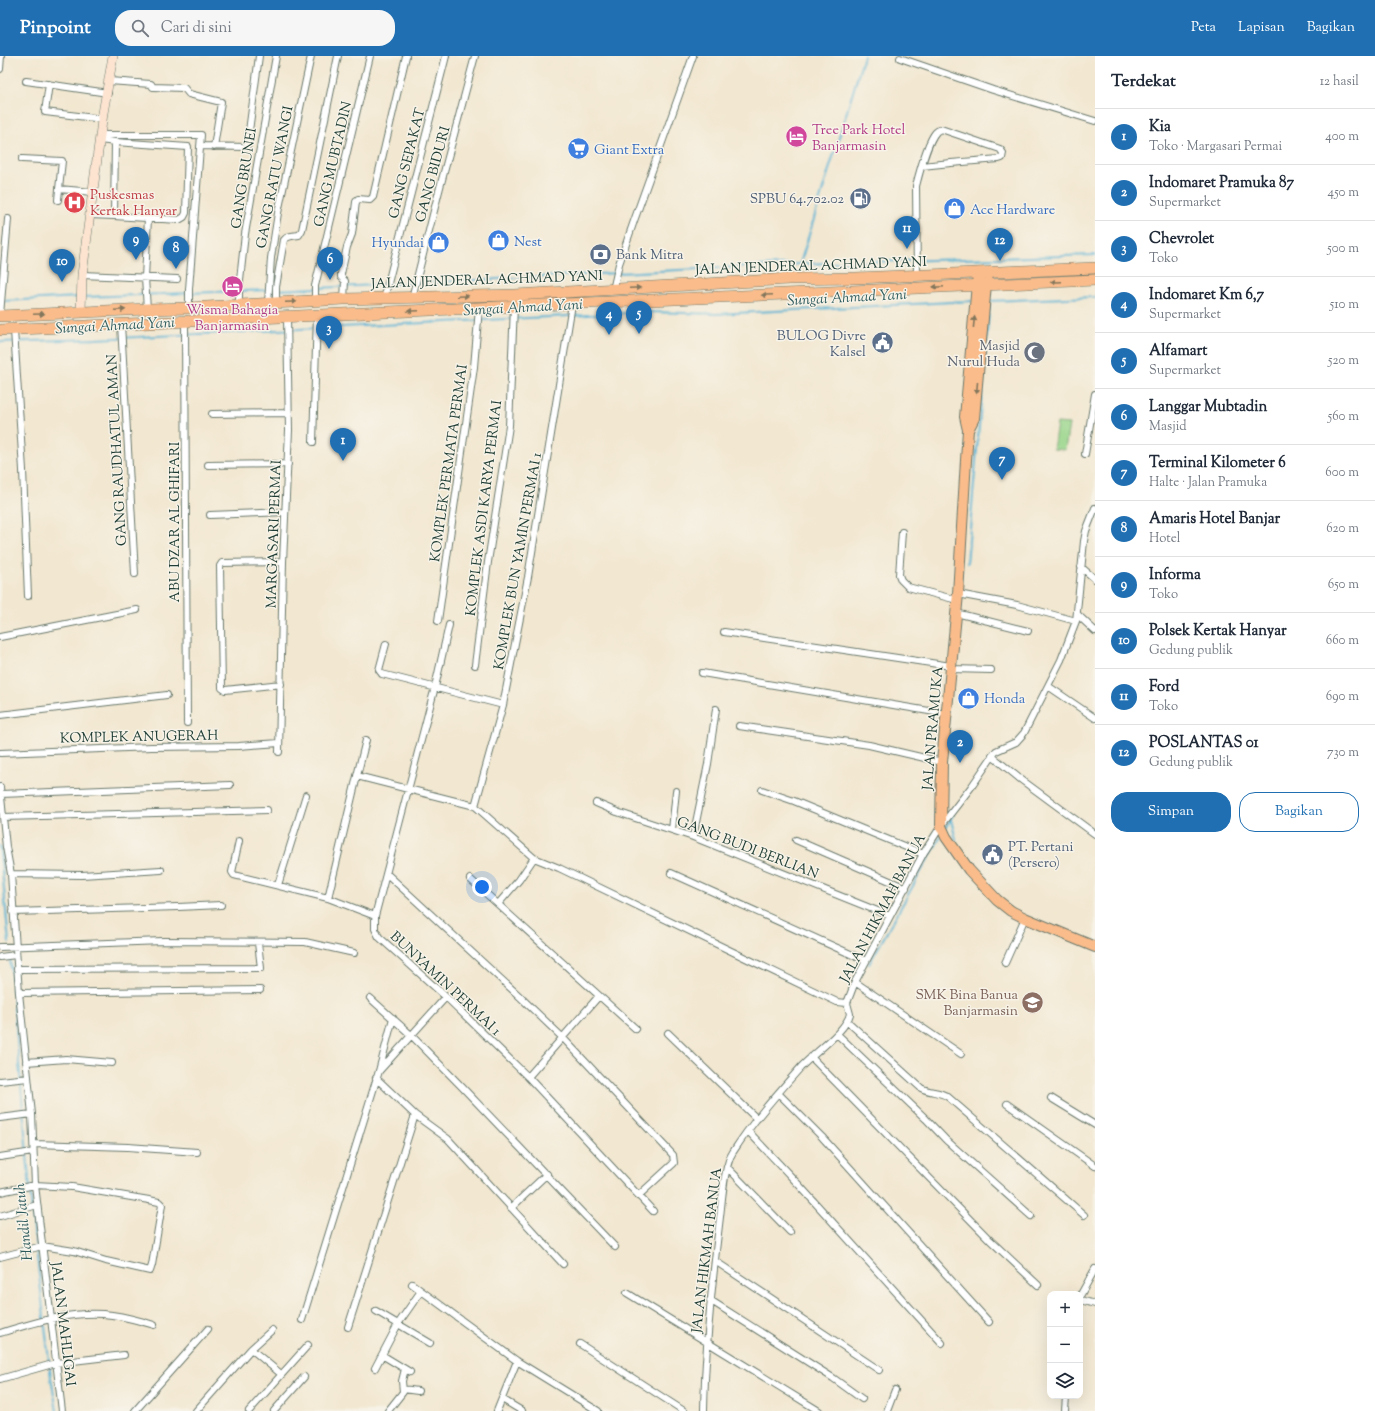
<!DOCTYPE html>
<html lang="id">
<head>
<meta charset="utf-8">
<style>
  body { margin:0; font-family:"Sorts Mill Goudy",serif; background:#f6f6f7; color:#1f2937 }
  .controls { position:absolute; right:12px; bottom:12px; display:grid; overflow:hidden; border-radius:8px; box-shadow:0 4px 16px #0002 }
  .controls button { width:36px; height:36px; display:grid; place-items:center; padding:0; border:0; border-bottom:1px solid #e0e1e3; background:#fff; color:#1f2937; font:20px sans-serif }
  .you { position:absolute; left:482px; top:831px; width:14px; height:14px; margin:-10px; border:3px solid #fff; border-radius:50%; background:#1a73e8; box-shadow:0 0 0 6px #1a73e833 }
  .badge { display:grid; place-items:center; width:26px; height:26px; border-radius:50%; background:#1f6fb2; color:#fff; font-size:13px; font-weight:700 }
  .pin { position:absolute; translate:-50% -33px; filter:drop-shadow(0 1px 2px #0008) }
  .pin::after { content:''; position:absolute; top:21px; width:14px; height:12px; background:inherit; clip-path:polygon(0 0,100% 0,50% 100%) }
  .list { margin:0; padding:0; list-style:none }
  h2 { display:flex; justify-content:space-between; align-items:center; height:52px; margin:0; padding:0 16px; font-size:17px }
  h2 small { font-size:13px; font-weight:400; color:#747a83 }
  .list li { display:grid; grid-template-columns:26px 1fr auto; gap:12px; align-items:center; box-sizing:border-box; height:56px; padding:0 16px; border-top:1px solid #e0e1e3 }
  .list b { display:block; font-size:15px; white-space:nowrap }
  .list p { margin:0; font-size:13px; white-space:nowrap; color:#747a83 }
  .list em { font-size:13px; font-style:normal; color:#747a83 }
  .actions { display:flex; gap:8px; padding:12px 16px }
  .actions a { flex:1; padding:9px 0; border:1px solid #1f6fb2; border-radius:16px; text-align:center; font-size:14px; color:#1f6fb2 }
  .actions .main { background:#1f6fb2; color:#fff }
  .icon { flex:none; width:22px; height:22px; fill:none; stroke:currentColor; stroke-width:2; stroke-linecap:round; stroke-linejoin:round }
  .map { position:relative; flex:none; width:1095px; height:1355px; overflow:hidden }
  header { display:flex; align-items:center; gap:24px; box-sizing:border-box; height:56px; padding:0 20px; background:#1f6fb2; color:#fff }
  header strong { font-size:19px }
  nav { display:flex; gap:22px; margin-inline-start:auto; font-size:14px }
  .search { width:280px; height:36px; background:#f6f6f7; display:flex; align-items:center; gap:10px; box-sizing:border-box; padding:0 14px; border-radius:16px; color:#747a83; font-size:15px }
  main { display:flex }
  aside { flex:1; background:#fff }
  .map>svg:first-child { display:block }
  .green { fill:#98d58a; stroke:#5c895f }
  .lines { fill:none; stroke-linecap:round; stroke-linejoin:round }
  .stream { stroke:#57b3d5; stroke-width:2 }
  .street-casing { stroke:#69786b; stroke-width:8 }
  .secondary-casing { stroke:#69786b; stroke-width:10 }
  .primary-casing { stroke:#69786b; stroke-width:12 }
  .highway-casing { stroke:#69786b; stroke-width:12 }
  .street { stroke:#fff; stroke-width:6 }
  .secondary { stroke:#fde4d1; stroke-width:9 }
  .primary { stroke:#fabc8b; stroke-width:10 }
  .highway { stroke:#fabc8b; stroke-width:11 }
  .oneway { fill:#82765b }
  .labels { text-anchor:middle; stroke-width:3; stroke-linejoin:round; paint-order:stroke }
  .hotel-label { font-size:14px; fill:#b23c85; stroke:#f7f3e8; text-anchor:start }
  .shop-label { font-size:14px; fill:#366cbe; stroke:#f7f3e8; text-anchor:start }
  .street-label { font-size:14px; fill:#1f3d34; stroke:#f7f3e8 }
  .health-label { font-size:14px; fill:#be3a42; stroke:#f7f3e8; text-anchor:start }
  .service-label { font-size:14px; fill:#4e5e75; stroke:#f7f3e8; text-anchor:end }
  .worship-label { font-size:14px; fill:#5b616d; stroke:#f7f3e8; text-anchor:end }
  .education-label { font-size:14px; fill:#785e54; stroke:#f7f3e8; text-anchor:end }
  .water-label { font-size:15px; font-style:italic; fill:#2d5a5c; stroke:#f7f3e8 }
</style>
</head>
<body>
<header>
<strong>Pinpoint</strong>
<div class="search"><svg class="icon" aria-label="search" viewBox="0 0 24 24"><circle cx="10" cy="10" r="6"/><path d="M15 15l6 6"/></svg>Cari di sini</div>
<nav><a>Peta</a><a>Lapisan</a><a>Bagikan</a></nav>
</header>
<main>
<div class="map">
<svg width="1095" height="1355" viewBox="0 0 1095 1355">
  <rect width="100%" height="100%" fill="#f7f3e8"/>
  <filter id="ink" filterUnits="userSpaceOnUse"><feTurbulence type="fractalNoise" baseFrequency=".025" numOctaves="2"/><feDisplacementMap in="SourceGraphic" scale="8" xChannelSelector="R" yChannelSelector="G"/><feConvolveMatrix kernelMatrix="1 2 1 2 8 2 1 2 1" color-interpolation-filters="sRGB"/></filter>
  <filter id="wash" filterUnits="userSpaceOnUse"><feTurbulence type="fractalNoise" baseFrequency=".012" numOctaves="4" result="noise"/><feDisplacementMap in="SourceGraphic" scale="16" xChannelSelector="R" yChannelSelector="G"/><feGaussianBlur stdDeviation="0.9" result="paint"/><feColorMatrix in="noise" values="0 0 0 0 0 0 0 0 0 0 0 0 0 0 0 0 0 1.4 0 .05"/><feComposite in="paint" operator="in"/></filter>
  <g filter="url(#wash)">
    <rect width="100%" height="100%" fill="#f2e7d0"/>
    <path class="green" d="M1057 367 1069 368 1065 394 1053 393Z"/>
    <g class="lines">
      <path class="stream" d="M800 208 864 0
        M277 234 800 208 1095 199
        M85 241 269 234
        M3 245 79 241
        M988 245 1095 241
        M0 286 96 283 650 256 717 258 972 245
        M967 507 990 244
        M951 764 956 784
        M946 771 953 759
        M0 790 9 887
        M10 902 32 1157 51 1322 57 1355
        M869 908 941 780"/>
    </g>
  </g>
  <g filter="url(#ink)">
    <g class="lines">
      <defs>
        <path id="street" d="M900 2 993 34 1095 65
          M0 13 1 0
          M26 25 108 37
          M109 25 151 28 153 31 184 32 189 38 221 46 214 91
          M49 28 45 56 103 63
          M100 79H201L189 233V252
          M100 84 115 86
          M115 86 188 91 186 157 184 161 179 164 114 160Z
          M200 90 246 91 247 90 259 0
          M22 103 62 105 59 133 93 136
          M58 144 59 133
          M90 159 114 160
          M82 219 177 223
          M917 220 916 130C919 118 928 85 936 76 938 74 939 74 941 73L1000 93 1003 97 1002 102 999 103 951 107 922 110
          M613 234 619 208 634 165 693 0
          M412 242 439 135 475 0
          M344 243 345 225 341 221V218L347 191 352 178 356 146 358 143 370 144 373 141 406 0
          M384 243 446 0
          M315 245V230L370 0
          M268 247 271 202 278 157 311 0
          M276 247V231L284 184C288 179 293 180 299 179L302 174 338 0
          M239 249V233L245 178 276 0
          M147 253 145 222 148 162
          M0 259 8 163
          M185 266 187 667
          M121 268 135 518
          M14 274 23 414 28 540
          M212 358 289 357
          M313 386 317 259
          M1085 398 1095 338
          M208 409 288 408
          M210 459 285 456
          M902 476 899 519 901 524 908 531 957 544
          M1081 511 1095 523
          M958 538 1017 549 1076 565
          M956 557 1028 575
          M1078 559 1095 575
          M438 565 474 311 479 252
          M449 569 435 631 375 860V873L379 881 446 941 528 1021 653 1155
          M724 576 951 610
          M0 581 137 554
          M386 588 379 614 382 618 503 649
          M475 609 488 506 509 370 514 250
          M951 613 991 614
          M702 617 947 658
          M281 628 225 634 222 632 220 510 222 507 283 506
          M1048 630 1095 662
          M0 659 167 639
          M739 670 869 689 942 706
          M279 696 283 506 289 374 287 261
          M0 697 152 691 239 690 279 687
          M992 700 1019 722 1095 778
          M357 720 366 684
          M0 731 6 791 11 818 19 937 32 1058 35 1129 62 1355
          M762 734 794 745 923 798
          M1 738 230 729
          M596 747 617 756 693 781 890 860
          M3 761 267 754
          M672 774 676 735
          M693 781 708 708 716 653
          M796 784 906 832
          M239 785 232 816 234 819 328 842 375 860
          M534 802 559 812 837 946 847 947
          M671 817 866 905
          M11 818 82 819 161 814
          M387 818 516 937 563 982 673 1099 674 1107 638 1140
          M470 823 636 973
          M278 829 306 739
          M328 842 357 720 475 750
          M498 848 519 824 534 802 475 750 503 649 528 521 572 248
          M13 856 178 851 221 849
          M0 891 163 885 305 886 354 897
          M0 901 16 899
          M1005 907 1025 862
          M17 913 261 912 258 887
          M855 926 961 998
          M19 937 260 934
          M370 942 411 979 462 1031 615 1191
          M847 965 921 1032C930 1037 940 1035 948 1041L1084 1159
          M668 977 757 1063
          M837 978 926 1063 946 1084 1031 1160
          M811 1001 990 1184 1038 1229
          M26 1006 66 1003 112 1007
          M380 1014 446 941
          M528 1021 599 940
          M376 1022 415 1059 448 1083 563 1208
          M0 1025 28 1022
          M778 1037 822 1081 989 1266
          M1051 1042 1095 1069
          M1007 1048 1095 1110
          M0 1062 32 1058
          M748 1075 799 1129 942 1287
          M34 1088 128 1091 197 1096
          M0 1101 33 1096
          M727 1111 790 1176
          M0 1136 35 1129 72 1131 149 1144 159 1146 162 1149 152 1209 150 1215 106 1205 74 1195 42 1190 0 1201
          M511 1152 547 1118
          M0 1160 37 1149
          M715 1205 879 1314
          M412 1228 517 1305 598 1355
          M627 1237 819 1355
          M1080 1240 1095 1213
          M710 1244 833 1322 862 1343
          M1080 1244 1095 1248
          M376 1255 430 1287
          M302 1264 379 1015 393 962
          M348 1271 415 1059
          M0 1277C36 1266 74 1254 112 1259 126 1261 141 1265 154 1269
          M580 1288 684 1355
          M251 1293 281 1318
          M382 1299 410 1316
          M375 1312 398 1268 421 1235
          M0 1323 56 1307 124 1299
          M403 1333 418 1335
          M502 1343 522 1355
          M135 1355 208 1273
          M196 1355 251 1293 272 1274
          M249 1355 308 1289
          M274 1355 304 1321
          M388 1355 403 1336 402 1325 405 1313
          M497 1355 517 1305
          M704 1355C705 1290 712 1226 720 1161 722 1145 724 1109 733 1096 752 1066 777 1038 801 1011 814 997 846 975 850 958L847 947 855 926 923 798 941 770 972 730 996 695 1016 686 1024 677 1061 604 1076 565 1084 485 1086 475 1095 452
          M887 1355 895 1334
          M1065 1355 1066 1340"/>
        <path id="secondary" d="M81 256 82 219 103 57 113 0"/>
        <path id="primary" d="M978 217 965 361 968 374 966 404 958 538 942 706 941 770 946 781 969 814 997 844 1011 855 1025 862 1095 891
          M968 374 974 362 987 217"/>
        <path id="highway" d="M0 260 147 253 189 252 344 243 515 239 789 223 856 222 1095 212
          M0 274 364 257 1095 224"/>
      </defs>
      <use href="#street" class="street-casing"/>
      <use href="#secondary" class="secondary-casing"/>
      <use href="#primary" class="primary-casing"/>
      <use href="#highway" class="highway-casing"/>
      <use href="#street" class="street"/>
      <use href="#secondary" class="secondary"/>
      <use href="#primary" class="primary"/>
      <use href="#highway" class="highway"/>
    </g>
    <defs><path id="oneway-solid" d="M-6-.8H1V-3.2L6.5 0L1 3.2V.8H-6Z"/></defs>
    <g class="oneway">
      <use href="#oneway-solid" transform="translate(1056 226) rotate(177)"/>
      <use href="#oneway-solid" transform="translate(938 231) rotate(177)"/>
      <use href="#oneway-solid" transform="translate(635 232) rotate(-3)"/>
      <use href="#oneway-solid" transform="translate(767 239) rotate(177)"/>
      <use href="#oneway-solid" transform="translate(463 240) rotate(-2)"/>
      <use href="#oneway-solid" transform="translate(291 246) rotate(-3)"/>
      <use href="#oneway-solid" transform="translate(120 254) rotate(-3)"/>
      <use href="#oneway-solid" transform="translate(413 255) rotate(178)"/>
      <use href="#oneway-solid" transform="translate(39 258) rotate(-2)"/>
      <use href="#oneway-solid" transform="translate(974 266) rotate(-84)"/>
      <use href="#oneway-solid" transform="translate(977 332) rotate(95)"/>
    </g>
  </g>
  <defs>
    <symbol id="hotel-disc" viewBox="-11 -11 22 22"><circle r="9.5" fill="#d1479c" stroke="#f7f3e8"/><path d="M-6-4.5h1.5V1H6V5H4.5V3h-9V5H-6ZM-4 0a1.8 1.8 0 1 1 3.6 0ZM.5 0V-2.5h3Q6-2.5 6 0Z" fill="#fff"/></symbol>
    <symbol id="supermarket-disc" viewBox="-11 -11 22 22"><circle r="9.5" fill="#3f7fe0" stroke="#f7f3e8"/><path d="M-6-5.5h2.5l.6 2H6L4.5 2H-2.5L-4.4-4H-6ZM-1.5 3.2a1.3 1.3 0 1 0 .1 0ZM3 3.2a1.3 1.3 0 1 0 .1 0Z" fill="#fff"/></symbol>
    <symbol id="fuel-disc" viewBox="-11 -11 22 22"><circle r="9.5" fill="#5c6f8a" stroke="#f7f3e8"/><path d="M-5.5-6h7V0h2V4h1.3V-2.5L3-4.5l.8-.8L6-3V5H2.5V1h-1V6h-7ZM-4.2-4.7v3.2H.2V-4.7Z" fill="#fff"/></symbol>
    <symbol id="hospital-disc" viewBox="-11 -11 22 22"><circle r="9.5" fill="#e0444e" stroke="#f7f3e8"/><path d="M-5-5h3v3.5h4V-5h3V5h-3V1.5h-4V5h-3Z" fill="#fff"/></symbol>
    <symbol id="shop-disc" viewBox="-11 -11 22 22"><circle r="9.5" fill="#3f7fe0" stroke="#f7f3e8"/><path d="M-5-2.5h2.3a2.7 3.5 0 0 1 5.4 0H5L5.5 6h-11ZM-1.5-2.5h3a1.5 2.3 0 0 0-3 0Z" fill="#fff"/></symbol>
    <symbol id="bank-disc" viewBox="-11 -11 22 22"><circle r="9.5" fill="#5c6f8a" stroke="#f7f3e8"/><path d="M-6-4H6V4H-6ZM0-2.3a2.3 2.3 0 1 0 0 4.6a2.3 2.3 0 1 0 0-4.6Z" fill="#fff"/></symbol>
    <symbol id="civic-disc" viewBox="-11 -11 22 22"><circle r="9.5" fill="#5c6f8a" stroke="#f7f3e8"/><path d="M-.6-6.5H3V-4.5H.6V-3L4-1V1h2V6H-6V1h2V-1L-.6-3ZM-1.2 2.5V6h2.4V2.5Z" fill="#fff"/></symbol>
    <symbol id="mosque-disc" viewBox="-11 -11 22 22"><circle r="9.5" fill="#6b7280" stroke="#f7f3e8"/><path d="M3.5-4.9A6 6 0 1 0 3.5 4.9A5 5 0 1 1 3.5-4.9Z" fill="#fff"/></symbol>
    <symbol id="school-disc" viewBox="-11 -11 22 22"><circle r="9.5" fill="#8d6e63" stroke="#f7f3e8"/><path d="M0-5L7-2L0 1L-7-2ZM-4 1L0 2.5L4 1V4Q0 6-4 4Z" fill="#fff"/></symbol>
  </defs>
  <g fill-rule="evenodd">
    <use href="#hotel-disc" x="784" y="68" width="25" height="25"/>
    <use href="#supermarket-disc" x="566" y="80" width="25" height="25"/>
    <use href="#fuel-disc" x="848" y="130" width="25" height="25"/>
    <use href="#hospital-disc" x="62" y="134" width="25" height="25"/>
    <use href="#shop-disc" x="942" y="140" width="25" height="25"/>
    <use href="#shop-disc" x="486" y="172" width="25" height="25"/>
    <use href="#shop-disc" x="426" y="174" width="25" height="25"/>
    <use href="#bank-disc" x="588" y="186" width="25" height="25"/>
    <use href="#hotel-disc" x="220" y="218" width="25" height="25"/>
    <use href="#civic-disc" x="870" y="274" width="25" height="25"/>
    <use href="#mosque-disc" x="1022" y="284" width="25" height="25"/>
    <use href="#shop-disc" x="956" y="630" width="25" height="25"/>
    <use href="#civic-disc" x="980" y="786" width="25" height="25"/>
    <use href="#school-disc" x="1020" y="934" width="25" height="25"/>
  </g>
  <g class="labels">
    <g class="hotel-label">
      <text x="812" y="78">Tree Park Hotel<tspan x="812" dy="16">Banjarmasin</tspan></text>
      <text x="232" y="258" text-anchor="middle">Wisma Bahagia<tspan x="232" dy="16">Banjarmasin</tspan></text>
    </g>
    <g class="shop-label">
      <text x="594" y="98">Giant Extra</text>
      <text x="970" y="158">Ace Hardware</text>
      <text x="514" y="190">Nest</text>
      <text x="424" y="191" text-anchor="end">Hyundai</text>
      <text x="984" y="647">Honda</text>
    </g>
    <g class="street-label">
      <text transform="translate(406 107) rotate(-76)" y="5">GANG SEPAKAT</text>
      <text transform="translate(332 108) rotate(-77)" y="5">GANG MUBTADIN</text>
      <text transform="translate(432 118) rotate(-75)" y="5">GANG BIDURI</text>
      <text transform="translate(274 121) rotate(-79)" y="5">GANG RATU WANGI</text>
      <text transform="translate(243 122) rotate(-81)" y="5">GANG BRUNEI</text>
      <text transform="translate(811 209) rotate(-2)" y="5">JALAN JENDERAL ACHMAD YANI</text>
      <text transform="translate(487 223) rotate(-2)" y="5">JALAN JENDERAL ACHMAD YANI</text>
      <text transform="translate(116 394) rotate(-93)" y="5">GANG RAUDHATUL AMAN</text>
      <text transform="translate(448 407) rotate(-82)" y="5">KOMPLEK PERMATA PERMAI</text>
      <text transform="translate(483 452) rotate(-83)" y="5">KOMPLEK ASDI KARYA PERMAI</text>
      <text transform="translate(174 466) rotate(-90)" y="5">ABU DZAR AL GHIFARI</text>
      <text transform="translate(273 478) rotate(-88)" y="5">MARGASARI PERMAI</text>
      <text transform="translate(517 505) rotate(-80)" y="5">KOMPLEK BUN YAMIN PERMAI 1</text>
      <text transform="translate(932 672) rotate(-85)" y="5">JALAN PRAMUKA</text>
      <text transform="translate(139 680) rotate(-1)" y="5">KOMPLEK ANUGERAH</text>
      <text transform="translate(748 791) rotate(21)" y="5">GANG BUDI BERLIAN</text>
      <text transform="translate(882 852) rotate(-62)" y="5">JALAN HIKMAH BANUA</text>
      <text transform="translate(446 927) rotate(43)" y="5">BUNYAMIN PERMAI 1</text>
      <text transform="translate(706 1194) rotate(-83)" y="5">JALAN HIKMAH BANUA</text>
      <text transform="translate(64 1268) rotate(83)" y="5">JALAN MAHLIGAI</text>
    </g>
    <g class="health-label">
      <text x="90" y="143">Puskesmas<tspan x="90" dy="16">Kertak Hanyar</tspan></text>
    </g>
    <g class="service-label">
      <text x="844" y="147">SPBU 64.702.02</text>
      <text x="616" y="203" text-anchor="start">Bank Mitra</text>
      <text x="866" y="284">BULOG Divre<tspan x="866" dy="16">Kalsel</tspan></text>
      <text x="1008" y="795" text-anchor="start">PT. Pertani<tspan x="1008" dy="16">(Persero)</tspan></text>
    </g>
    <g class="worship-label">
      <text x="1020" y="294">Masjid<tspan x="1020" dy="16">Nurul Huda</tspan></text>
    </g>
    <g class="education-label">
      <text x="1018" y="943">SMK Bina Banua<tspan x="1018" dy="16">Banjarmasin</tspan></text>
    </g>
    <g class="water-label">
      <text transform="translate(847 241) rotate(-3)" y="5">Sungai Ahmad Yani</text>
      <text transform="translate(523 251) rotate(-3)" y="5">Sungai Ahmad Yani</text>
      <text transform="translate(115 269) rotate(-3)" y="5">Sungai Ahmad Yani</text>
      <text transform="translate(23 1166) rotate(-96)" y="5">Handil Jatuh</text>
    </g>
  </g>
</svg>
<div class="controls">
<button>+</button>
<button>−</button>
<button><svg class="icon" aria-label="layers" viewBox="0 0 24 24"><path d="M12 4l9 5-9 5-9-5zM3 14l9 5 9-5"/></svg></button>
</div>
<div class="you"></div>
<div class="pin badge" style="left:343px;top:405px">1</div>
<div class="pin badge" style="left:960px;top:707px">2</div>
<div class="pin badge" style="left:329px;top:293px">3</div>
<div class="pin badge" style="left:609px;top:279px">4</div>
<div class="pin badge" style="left:639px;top:278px">5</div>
<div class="pin badge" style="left:330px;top:224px">6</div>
<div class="pin badge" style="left:1002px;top:424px">7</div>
<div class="pin badge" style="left:176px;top:213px">8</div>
<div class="pin badge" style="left:136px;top:204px">9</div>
<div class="pin badge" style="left:62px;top:226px">10</div>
<div class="pin badge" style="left:907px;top:193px">11</div>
<div class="pin badge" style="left:1000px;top:205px">12</div>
</div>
<aside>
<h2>Terdekat<small>12 hasil</small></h2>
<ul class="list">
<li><span class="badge">1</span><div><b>Kia</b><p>Toko · Margasari Permai</p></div><em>400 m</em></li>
<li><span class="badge">2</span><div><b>Indomaret Pramuka 87</b><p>Supermarket</p></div><em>450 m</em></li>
<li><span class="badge">3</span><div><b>Chevrolet</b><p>Toko</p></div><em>500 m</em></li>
<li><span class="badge">4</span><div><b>Indomaret Km 6,7</b><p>Supermarket</p></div><em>510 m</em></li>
<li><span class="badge">5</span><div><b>Alfamart</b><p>Supermarket</p></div><em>520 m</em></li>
<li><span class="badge">6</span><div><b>Langgar Mubtadin</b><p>Masjid</p></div><em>560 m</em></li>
<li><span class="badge">7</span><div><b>Terminal Kilometer 6</b><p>Halte · Jalan Pramuka</p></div><em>600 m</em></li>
<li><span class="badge">8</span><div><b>Amaris Hotel Banjar</b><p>Hotel</p></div><em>620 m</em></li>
<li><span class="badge">9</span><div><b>Informa</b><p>Toko</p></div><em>650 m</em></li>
<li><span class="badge">10</span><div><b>Polsek Kertak Hanyar</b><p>Gedung publik</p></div><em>660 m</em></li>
<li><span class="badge">11</span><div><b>Ford</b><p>Toko</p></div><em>690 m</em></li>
<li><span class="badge">12</span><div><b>POSLANTAS 01</b><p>Gedung publik</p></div><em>730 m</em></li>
</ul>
<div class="actions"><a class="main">Simpan</a><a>Bagikan</a></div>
</aside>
</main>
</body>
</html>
